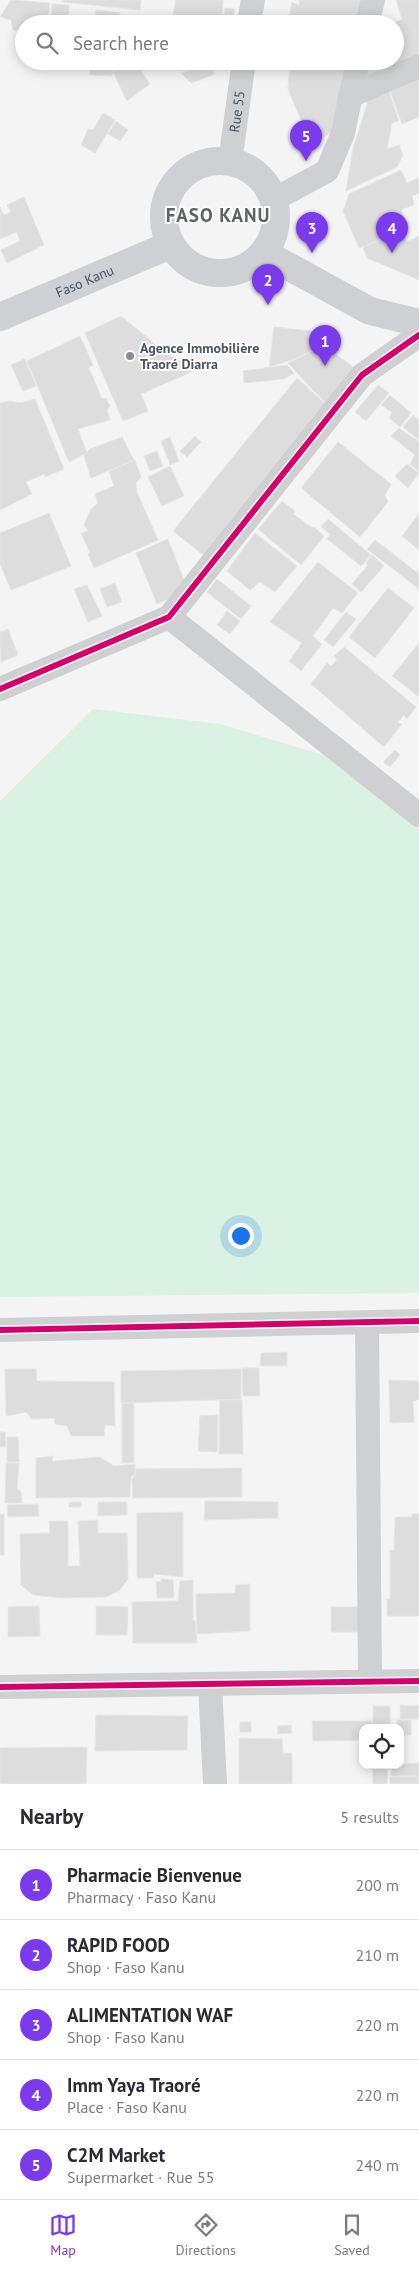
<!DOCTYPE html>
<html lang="en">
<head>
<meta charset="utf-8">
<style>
  body { margin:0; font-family:"PT Sans",sans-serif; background:#f2f2f3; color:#2b2b33 }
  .controls { position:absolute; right:15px; bottom:15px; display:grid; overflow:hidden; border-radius:10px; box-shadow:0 2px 12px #0003 }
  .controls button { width:45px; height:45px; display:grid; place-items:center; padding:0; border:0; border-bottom:1px solid #e1e1e2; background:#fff; color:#2b2b33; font:25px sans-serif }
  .you { position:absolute; left:240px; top:1235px; width:18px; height:18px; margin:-12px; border:4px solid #fff; border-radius:50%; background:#1a73e8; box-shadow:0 0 0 8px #1a73e833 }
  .badge { display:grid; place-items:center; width:32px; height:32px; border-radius:50%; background:#7c3aed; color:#fff; font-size:16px; font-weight:700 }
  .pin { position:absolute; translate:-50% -41px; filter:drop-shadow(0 1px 2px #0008) }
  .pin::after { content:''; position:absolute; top:26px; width:18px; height:15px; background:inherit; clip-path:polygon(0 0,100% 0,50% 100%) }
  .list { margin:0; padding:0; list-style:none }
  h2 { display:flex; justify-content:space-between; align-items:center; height:65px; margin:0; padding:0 20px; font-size:21px }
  h2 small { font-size:16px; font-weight:400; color:#7c7c81 }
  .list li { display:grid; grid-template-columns:32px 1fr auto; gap:15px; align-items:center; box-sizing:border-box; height:70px; padding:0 20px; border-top:1px solid #e1e1e2 }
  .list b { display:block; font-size:19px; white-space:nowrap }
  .list p { margin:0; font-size:16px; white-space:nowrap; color:#7c7c81 }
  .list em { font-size:16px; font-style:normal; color:#7c7c81 }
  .icon { flex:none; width:28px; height:28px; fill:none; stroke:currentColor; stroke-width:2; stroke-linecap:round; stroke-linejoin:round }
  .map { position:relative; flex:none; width:419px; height:1784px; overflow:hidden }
  .search { position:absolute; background:#fff; box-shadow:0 2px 12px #0003; left:15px; right:15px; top:15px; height:55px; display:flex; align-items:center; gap:12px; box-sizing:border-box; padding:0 18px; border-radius:28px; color:#7c7c81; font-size:19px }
  .sheet { height:415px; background:#fff }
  nav { display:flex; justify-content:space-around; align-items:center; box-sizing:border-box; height:70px; border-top:1px solid #e1e1e2; background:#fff; font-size:14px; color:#7c7c81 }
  nav a { display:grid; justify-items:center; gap:2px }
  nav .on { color:#7c3aed }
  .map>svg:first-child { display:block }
  .green { fill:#d9f2e3 }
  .building { fill:#ddddde; stroke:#e5e6e7 }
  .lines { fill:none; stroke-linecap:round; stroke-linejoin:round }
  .minor { stroke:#ced0d2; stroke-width:24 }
  .secondary { stroke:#ced0d4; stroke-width:28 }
  .cycleway-casing { stroke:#fff; stroke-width:9 }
  .cycleway { stroke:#d6006c; stroke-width:6 }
  .poi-dot { fill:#868d94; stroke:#fff; stroke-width:2 }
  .labels { text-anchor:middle; stroke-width:4; stroke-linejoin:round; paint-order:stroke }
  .street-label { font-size:14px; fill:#4a5661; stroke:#fff }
  .poi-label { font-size:14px; font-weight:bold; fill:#4a5661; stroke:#fff; text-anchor:start }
  .district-label { font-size:19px; font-weight:bold; letter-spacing:1px; fill:#5f6368; stroke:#fff }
</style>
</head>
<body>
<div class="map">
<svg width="419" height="1784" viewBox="0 0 419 1784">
  <rect width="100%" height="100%" fill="#f4f4f4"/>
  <path class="green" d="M93 709 220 724 334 758 419 826V1293L0 1297V801Z"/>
  <path class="building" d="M11 0 50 3 48 24H24V30H13L11 20 0 17Z
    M62 0H141L140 10 62 2Z
    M176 0H223L222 24H119V17L171 23Z
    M299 0H368L360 24H288L292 2 299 5Z
    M396 0H419V62L364 78 368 61H395V24H391L402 19Z
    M52 4 69 5V20L51 19Z
    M225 8 234 9 233 24 223 23Z
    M96 10 120 13 119 24H94Z
    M91 61H114L112 76 89 75Z
    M114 61H138L137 65 150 84 127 101 113 72Z
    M164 61H219V63L181 71V66H165Z
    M290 61H349L336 128 312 146 288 89Z
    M215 65 213 75 191 83 181 73Z
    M419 76V117L402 124 389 88Z
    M388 89 399 121 392 123 387 149 399 145 403 155 397 167 346 191 353 149 369 98Z
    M103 113 115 120 95 153 81 145 88 129 93 130Z
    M116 121 128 130 120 141 108 134Z
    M401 170 407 183 418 178 419 182V193L412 196 414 205 401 210 409 228 359 248 343 211 349 194Z
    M24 197 44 245 7 263 1 250 20 241 17 232 0 239V207L4 215 11 212 7 205Z
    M403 232 406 242 419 236V280L367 258 363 247Z
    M121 316 166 353 196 370 141 394 148 411 123 421 85 333Z
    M274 327 320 332V346L295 359 269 367Z
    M80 336 93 365 89 368 102 399 106 398 110 406 107 410 110 420 78 429 87 453 69 462 27 361Z
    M324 345 358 371 328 406 288 363Z
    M25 359 36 386 23 391 11 365Z
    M287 365 294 373 284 379 244 383 243 371Z
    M297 378 329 407 207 558 173 531Z
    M378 385 389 393 366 421 355 412Z
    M390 395 411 413 400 427 389 418 392 412 381 405Z
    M35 399 64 469 45 477 44 474 26 482 32 494 0 510V403L10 401 20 403Z
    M413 415 419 420V440L403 427Z
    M399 428 419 442V471L410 464 415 455 391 436Z
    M195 436 201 442 187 457 180 451Z
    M122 437 134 460 91 478 84 456 90 449Z
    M170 437 179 461 170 465 161 441Z
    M338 442 391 484 385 495 388 502 360 537 301 488Z
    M157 451 163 466 150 471 144 456Z
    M135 460 141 477 136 483 137 492 158 540 94 568 88 554 90 553 81 533 88 531 84 525 86 520 91 509 98 503 95 494 114 486 109 471Z
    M407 464 419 473 408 488 395 476Z
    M170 466 184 496 162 506 148 477Z
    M282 501 295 511 293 514 313 528 314 527 324 536 301 565 258 529Z
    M49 513 71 566 11 590 0 564V533Z
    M419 514V550L402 536Z
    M328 519 371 555 361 566 327 539 330 534 321 527Z
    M255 533 297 566 275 592 260 582 250 590 227 571Z
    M168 539 188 590 157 604 136 553Z
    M375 540 419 574V589L367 549Z
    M372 555 384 566 361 592 352 584 368 565 366 563Z
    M318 562 358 593 342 613 333 608 313 636 322 644 301 671 289 661 302 643 270 622Z
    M217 579 251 606 241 619 207 592Z
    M115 583 122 602 107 607 100 589Z
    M87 585 102 616 88 622 74 589Z
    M388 588 414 608 375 658 349 637Z
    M227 611 240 621 230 634 217 625Z
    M346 612 356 619 333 647 324 640Z
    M8 629 18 655 1 662 0 630 1 632Z
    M419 643V697L392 676Z
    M344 647 416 707 407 719 404 715 398 722 402 724 384 747 311 684 327 663 331 666 337 660 334 656Z
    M395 750 400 755 390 767 383 762Z
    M287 1352V1366H260L261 1353Z
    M242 1368H259L260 1396H243Z
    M5 1369H36L37 1381 114 1382 115 1426 105 1425 104 1436H71L67 1426 55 1424 54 1418 31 1419 27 1412 6 1416Z
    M241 1369V1399L121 1403V1371Z
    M389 1380 418 1381 419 1399 413 1401 414 1422 390 1423Z
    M220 1400H242L243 1454H219Z
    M122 1403H134V1463H122Z
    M218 1415 217 1452 198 1451 200 1416Z
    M0 1432H5L6 1447H0Z
    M7 1437H18L19 1462H7Z
    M53 1456 52 1461 100 1457 114 1466 135 1464V1474L131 1477 130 1497 36 1498V1458Z
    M6 1463H19L17 1489 21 1492 22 1503H5Z
    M242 1468V1497L133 1498 132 1479 136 1474 135 1469Z
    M205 1501 278 1502V1518L204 1520Z
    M69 1502H81V1507H69Z
    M98 1502H127V1515L98 1516Z
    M38 1504 39 1516 8 1517 7 1505Z
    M183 1512V1577L154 1574 153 1578H137V1513Z
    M4 1514V1555H0V1515Z
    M412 1514H419V1616H387V1599H390V1550H394L395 1517H412Z
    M98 1520V1533H127L128 1579 119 1591 106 1597 63 1598 33 1595 21 1585 20 1534 50 1533 49 1521H68V1566H80L78 1521Z
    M161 1579 173 1580 174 1598H157L156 1582 161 1581Z
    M193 1580V1620L195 1621 197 1643H133L132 1602 178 1601 180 1581Z
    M250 1584V1631L197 1634 196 1594 235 1593 236 1585Z
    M39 1606 40 1636 8 1637V1607Z
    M96 1606 128 1607 127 1635H96Z
    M331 1607H365V1632H331Z
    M400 1705 419 1706V1719H400Z
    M373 1706H390V1728H373Z
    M96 1715 188 1716 187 1750 95 1751Z
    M397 1720H411V1735H400V1728H397Z
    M312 1721H372V1728H363V1740L313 1741Z
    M240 1722H251V1732H240Z
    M291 1725 292 1733 278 1734 277 1726Z
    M239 1738 282 1739 283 1753H292V1784H239Z
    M87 1747 86 1784H0V1748Z
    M419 1763V1776H391V1765Z
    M373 1766H388L387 1784H373Z
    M419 1776V1784H390V1777Z"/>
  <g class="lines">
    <g class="minor">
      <path d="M249 24 253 0"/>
      <path d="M367 24 373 0"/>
      <path d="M350 96 419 66"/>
      <path id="s1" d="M230 162 244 61"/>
      <path d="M273 200 327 171 343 133 358 61"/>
      <path d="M169 617 419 815"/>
      <path d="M0 689 169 617 362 375 419 335"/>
      <path d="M367 1323 370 1681"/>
      <path d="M0 1330 419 1321"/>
      <path d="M210 1684 215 1784"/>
      <path d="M0 1687 419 1681"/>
    </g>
    <g class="secondary">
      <circle cx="220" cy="217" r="56"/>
      <path d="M264 253 370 311 419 323"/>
      <path id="s2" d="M0 317 170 245"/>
    </g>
    <defs>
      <path id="cycleway" d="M0 689 169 617 362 375 419 335
        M0 1330 419 1321
        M0 1687 419 1681"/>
    </defs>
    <use href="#cycleway" class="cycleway-casing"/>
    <use href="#cycleway" class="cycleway"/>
  </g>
  <circle class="poi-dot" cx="130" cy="356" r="5"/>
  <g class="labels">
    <g class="street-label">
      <text dy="5" stroke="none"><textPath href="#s1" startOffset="51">Rue 55</textPath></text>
      <text dy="5" stroke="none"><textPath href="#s2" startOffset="92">Faso Kanu</textPath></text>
    </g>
    <g class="poi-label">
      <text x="140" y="353">Agence Immobilière<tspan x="140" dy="16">Traoré Diarra</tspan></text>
    </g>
    <g class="district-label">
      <text x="218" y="222">FASO KANU</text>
    </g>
  </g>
</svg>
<div class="controls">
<button><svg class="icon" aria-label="locate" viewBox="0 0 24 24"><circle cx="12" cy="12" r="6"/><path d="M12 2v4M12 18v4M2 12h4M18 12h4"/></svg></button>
</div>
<div class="you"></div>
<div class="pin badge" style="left:325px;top:366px">1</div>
<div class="pin badge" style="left:268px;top:305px">2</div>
<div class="pin badge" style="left:312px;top:253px">3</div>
<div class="pin badge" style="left:392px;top:253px">4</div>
<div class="pin badge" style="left:306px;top:161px">5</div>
<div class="search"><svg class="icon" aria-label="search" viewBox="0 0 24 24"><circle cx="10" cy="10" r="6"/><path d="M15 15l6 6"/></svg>Search here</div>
</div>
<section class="sheet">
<h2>Nearby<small>5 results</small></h2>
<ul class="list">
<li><span class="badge">1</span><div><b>Pharmacie Bienvenue</b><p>Pharmacy · Faso Kanu</p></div><em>200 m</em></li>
<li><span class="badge">2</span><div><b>RAPID FOOD</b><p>Shop · Faso Kanu</p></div><em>210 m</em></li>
<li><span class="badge">3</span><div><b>ALIMENTATION WAF</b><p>Shop · Faso Kanu</p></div><em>220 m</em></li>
<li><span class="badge">4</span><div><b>Imm Yaya Traoré</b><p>Place · Faso Kanu</p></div><em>220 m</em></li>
<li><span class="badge">5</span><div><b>C2M Market</b><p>Supermarket · Rue 55</p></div><em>240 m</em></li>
</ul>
</section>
<nav>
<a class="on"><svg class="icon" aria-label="map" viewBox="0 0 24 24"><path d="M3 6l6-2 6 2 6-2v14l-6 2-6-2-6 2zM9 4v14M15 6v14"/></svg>Map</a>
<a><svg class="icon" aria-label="directions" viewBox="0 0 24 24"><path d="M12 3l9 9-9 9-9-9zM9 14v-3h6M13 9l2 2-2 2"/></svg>Directions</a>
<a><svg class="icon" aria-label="saved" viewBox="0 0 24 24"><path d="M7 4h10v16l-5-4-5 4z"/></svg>Saved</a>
</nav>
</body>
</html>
